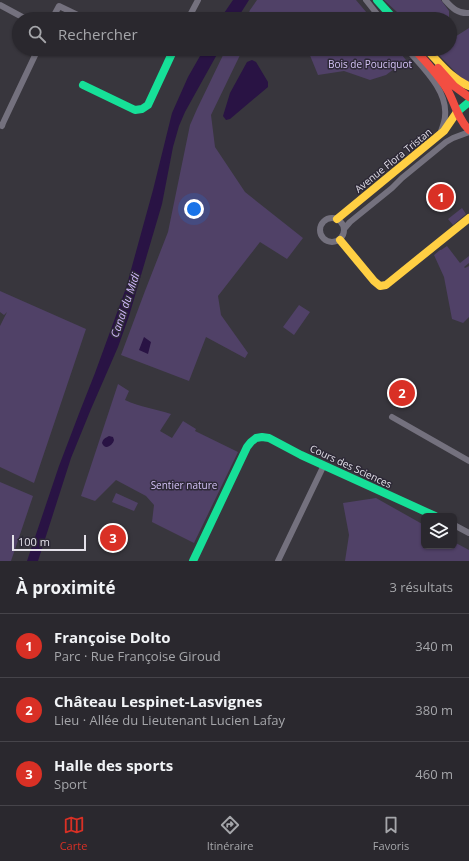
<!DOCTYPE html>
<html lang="fr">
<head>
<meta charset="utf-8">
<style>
  body { margin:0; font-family:"Open Sans",sans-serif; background:#323036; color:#f1f3f6 }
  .controls { position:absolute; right:12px; bottom:12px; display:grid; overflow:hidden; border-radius:6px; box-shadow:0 1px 3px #0004 }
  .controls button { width:36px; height:36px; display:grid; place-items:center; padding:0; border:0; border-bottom:1px solid #46444a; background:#2a282e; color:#f1f3f6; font:20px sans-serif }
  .scale { position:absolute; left:12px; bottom:10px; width:74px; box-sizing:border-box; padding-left:4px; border:2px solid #e3e0e9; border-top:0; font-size:11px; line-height:14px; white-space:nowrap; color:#e3e0e9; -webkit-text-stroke:3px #2d2936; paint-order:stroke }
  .you { position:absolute; left:194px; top:209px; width:14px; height:14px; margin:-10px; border:3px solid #fff; border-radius:50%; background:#1a73e8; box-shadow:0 0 0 6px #1a73e833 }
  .badge { display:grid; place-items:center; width:26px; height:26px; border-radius:50%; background:#d93025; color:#fff; font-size:13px; font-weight:700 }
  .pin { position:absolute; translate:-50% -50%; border:2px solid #fff; box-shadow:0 1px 4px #0006 }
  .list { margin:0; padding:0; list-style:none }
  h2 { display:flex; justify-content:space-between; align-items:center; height:52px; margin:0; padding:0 16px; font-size:17px }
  h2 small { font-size:13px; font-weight:400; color:#a5a6aa }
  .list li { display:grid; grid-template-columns:26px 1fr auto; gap:12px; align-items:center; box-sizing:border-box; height:64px; padding:0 16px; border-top:1px solid #46444a }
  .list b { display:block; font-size:15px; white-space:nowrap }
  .list p { margin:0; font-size:13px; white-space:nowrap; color:#a5a6aa }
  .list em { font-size:13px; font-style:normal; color:#a5a6aa }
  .icon { flex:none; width:22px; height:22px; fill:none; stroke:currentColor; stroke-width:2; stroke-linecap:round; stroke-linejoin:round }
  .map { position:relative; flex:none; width:469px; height:561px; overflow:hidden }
  .search { position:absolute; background:#2a282e; box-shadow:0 1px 3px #0004; left:12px; right:12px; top:12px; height:44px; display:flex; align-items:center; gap:10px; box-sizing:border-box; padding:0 14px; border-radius:22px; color:#a5a6aa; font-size:15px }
  .sheet { height:244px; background:#2a282e }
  nav { display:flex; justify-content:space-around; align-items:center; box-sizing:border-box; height:56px; border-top:1px solid #46444a; background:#2a282e; font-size:11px; color:#a5a6aa }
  nav a { display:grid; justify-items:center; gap:2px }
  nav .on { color:#d93025 }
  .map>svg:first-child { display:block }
  .green { fill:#504167 }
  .water { fill:#291344 }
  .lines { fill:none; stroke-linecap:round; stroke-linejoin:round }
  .street { stroke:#74717e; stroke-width:6 }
  .fast { stroke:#16e098; stroke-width:8 }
  .slow { stroke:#ffcf43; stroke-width:8 }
  .jam { stroke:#f24e42; stroke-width:8 }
  .labels { text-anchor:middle; stroke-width:3; stroke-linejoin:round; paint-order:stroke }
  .park-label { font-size:10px; fill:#d4c2f7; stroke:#2d2936 }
  .street-label { font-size:10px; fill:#e3e0e9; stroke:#2d2936 }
  .water-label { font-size:11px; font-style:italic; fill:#d0b7fc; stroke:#2d2936 }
</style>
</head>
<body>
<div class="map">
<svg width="469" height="561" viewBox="0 0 469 561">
  <rect width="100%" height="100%" fill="#38363d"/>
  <path class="green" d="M257 0H356L372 19H246L250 10Z
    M384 0H441L449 11V19H409L397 12Z
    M469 28V82L460 77 435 51 438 49H450V40Z
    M226 49H257L241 53 211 115 215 147 245 192 303 238 287 259 260 242 218 296 221 315 248 353 245 358 206 337 189 381 121 355 145 291 168 232 190 125 197 109Z
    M306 49H397L406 60 386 75 370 80 344 71 318 75 309 53Z
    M462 208 466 214 453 225 448 219Z
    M447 246 460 263 469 256V263L464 267 465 268 469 266V317L463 323 452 319 444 277 434 255 440 250H441Z
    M0 291 86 329 34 483 0 467V326L7 312 4 315 0 312Z
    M299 305 310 312 294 335 283 327Z
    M118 384 129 391 125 400C140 407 156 409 171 414L160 431 172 438 183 421 196 429 195 431 238 452 194 543 152 522 154 505 146 496 116 480 95 501 81 496Z
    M0 482 33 496 11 561H0Z
    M116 493 138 503 134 511 112 502Z
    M376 498 424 525V546H454V542L469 550V561H345L349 535 343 503Z"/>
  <path class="water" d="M233 0H249L237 19H220Z
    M204 49H220L185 112 179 126 173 147 162 204 129 316 118 347 91 409 71 458 38 561H27L59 466 80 411 95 373 126 288 153 190 172 113 188 77Z
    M252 60 256 62 268 82V87L230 119 226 120 223 116 230 93 247 62Z
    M144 337 151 342 148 354 139 350Z
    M109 436 113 437 114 440C113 445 105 451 102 443 103 439 105 438 109 436Z"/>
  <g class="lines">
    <path class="street" d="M366 0 381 19
      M445 0C452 8 458 14 469 13
      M0 5 26 19
      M52 19 59 6 86 19
      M188 19 198 0
      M407 49C422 67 448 90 445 116 445 122 442 128 440 134
      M0 125 2 126 3 123 38 49
      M320 230a12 12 0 1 1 24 0a12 12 0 1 1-24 0Z
      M344 229 350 222 392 188 402 178 446 142 453 138 469 132
      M392 417 469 461
      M454 525 469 533
      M278 561 324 465"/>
    <path class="fast" d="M377 0 394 19
      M83 85 135 110 142 109 148 105 174 49
      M457 112 469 102
      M193 561 247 447 251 442 256 438 262 437 269 438 301 455 435 516"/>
    <path class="slow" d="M426 49C439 62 451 79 469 86
      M337 219 444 131 457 112
      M340 240 374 281 380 286 386 285 469 218"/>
    <path class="jam" d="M414 49C426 62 439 75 448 91 455 104 458 119 469 130
      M438 68 454 86 469 97"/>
  </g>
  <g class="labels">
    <g class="park-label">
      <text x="370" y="68">Bois de Pouciquot</text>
      <text x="184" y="489">Sentier nature</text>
    </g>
    <g class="street-label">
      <text transform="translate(393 160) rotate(-39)" y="4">Avenue Flora Tristan</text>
      <text transform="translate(351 466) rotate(25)" y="4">Cours des Sciences</text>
    </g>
    <g class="water-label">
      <text transform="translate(125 305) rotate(-71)" y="4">Canal du Midi</text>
    </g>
  </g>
</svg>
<div class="controls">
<button><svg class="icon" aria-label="layers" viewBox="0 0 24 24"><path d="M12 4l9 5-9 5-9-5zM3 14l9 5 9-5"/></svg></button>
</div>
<div class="scale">100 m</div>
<div class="you"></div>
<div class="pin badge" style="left:441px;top:197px">1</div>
<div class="pin badge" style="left:402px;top:393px">2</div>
<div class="pin badge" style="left:113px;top:538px">3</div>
<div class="search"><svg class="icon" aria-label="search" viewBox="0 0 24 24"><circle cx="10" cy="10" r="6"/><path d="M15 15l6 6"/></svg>Rechercher</div>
</div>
<section class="sheet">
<h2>À proximité<small>3 résultats</small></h2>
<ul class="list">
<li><span class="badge">1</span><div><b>Françoise Dolto</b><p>Parc · Rue Françoise Giroud</p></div><em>340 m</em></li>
<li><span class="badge">2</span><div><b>Château Lespinet-Lasvignes</b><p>Lieu · Allée du Lieutenant Lucien Lafay</p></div><em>380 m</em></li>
<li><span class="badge">3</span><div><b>Halle des sports</b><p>Sport</p></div><em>460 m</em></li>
</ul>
</section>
<nav>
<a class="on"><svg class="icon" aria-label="map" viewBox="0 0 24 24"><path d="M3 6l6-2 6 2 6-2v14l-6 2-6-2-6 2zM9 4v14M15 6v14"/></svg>Carte</a>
<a><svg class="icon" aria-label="directions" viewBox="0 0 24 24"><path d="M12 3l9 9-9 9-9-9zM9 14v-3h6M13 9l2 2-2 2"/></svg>Itinéraire</a>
<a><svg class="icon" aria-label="saved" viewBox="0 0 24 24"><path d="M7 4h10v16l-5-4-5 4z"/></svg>Favoris</a>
</nav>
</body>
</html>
